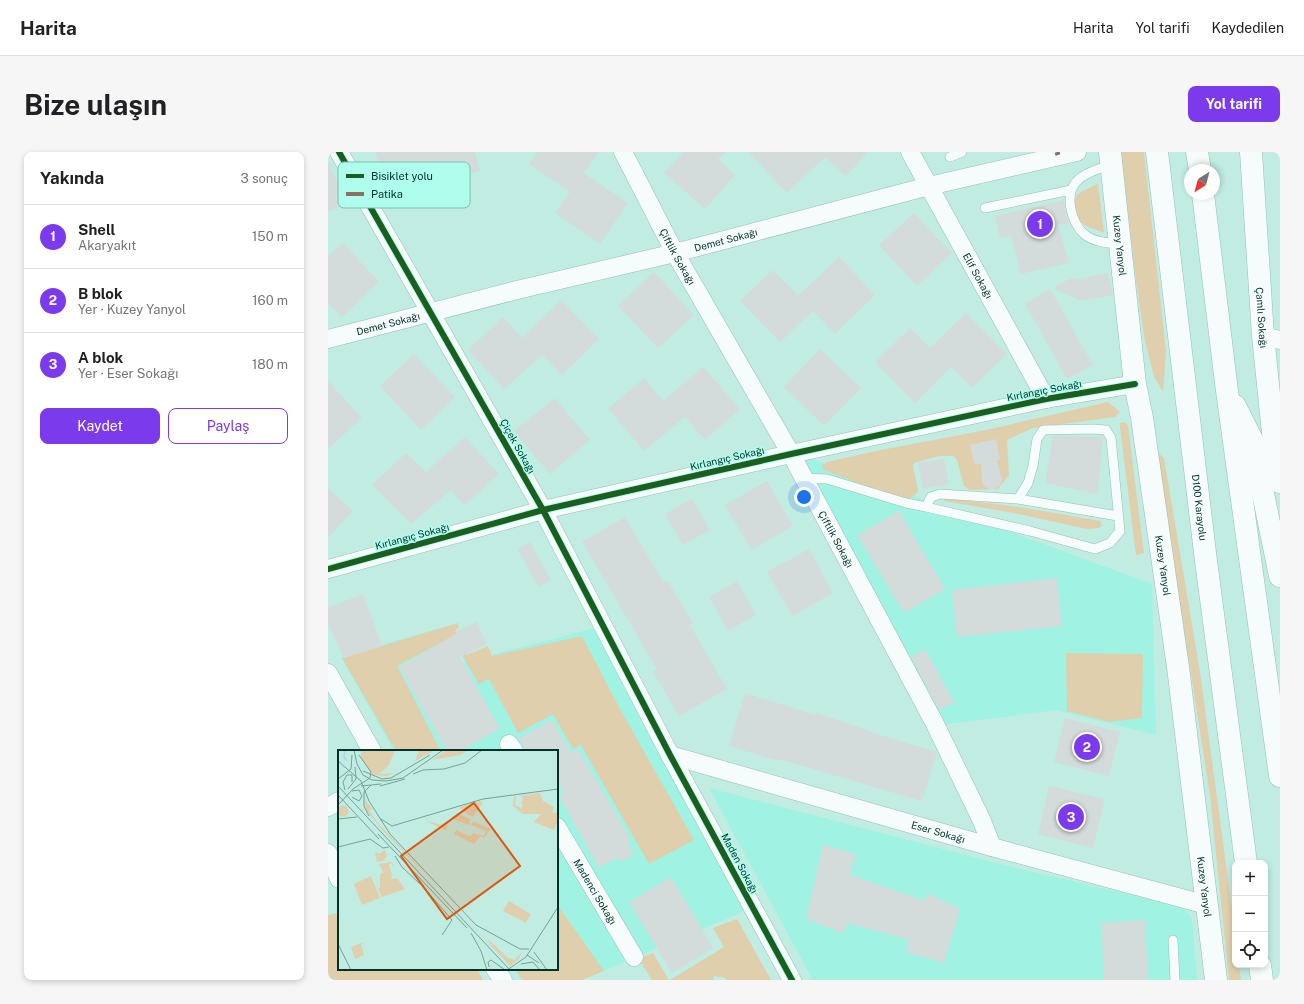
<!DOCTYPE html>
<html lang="tr">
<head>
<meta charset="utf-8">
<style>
  body { margin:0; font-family:"Public Sans",sans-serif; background:#f6f6f6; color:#202124 }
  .controls { position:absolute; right:12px; bottom:12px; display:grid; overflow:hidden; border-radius:8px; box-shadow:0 2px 6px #0003 }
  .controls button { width:36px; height:36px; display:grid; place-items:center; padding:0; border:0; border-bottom:1px solid #e0e0e0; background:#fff; color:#202124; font:20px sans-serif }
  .compass { position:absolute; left:856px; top:12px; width:36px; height:36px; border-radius:50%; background:#fff; box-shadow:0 2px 6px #0003; rotate:216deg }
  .you { position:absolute; left:476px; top:345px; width:14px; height:14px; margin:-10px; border:3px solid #fff; border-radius:50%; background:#1a73e8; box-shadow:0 0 0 6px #1a73e833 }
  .badge { display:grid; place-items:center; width:26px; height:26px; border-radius:50%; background:#7c3aed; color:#fff; font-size:13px; font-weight:700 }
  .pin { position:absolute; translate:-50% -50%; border:2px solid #fff; box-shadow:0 1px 4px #0006 }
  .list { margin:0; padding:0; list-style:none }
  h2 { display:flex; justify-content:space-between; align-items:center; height:52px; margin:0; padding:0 16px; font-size:17px }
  h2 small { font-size:13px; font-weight:400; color:#757577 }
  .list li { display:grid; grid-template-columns:26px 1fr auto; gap:12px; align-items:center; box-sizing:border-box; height:64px; padding:0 16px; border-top:1px solid #e0e0e0 }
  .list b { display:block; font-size:15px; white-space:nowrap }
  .list p { margin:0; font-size:13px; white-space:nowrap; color:#757577 }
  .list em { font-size:13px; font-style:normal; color:#757577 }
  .actions { display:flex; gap:8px; padding:12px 16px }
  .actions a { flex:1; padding:9px 0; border:1px solid #7c3aed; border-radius:8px; text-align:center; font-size:14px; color:#7c3aed }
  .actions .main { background:#7c3aed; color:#fff }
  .icon { flex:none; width:22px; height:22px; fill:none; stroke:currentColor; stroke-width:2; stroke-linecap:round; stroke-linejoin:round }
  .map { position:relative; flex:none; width:952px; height:828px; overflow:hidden; border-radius:8px }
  header { display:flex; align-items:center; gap:24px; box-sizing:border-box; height:56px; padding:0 20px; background:#fff; border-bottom:1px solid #e0e0e0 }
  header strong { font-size:19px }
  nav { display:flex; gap:22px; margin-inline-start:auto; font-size:14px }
  .intro { display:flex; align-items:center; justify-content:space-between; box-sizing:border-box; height:96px; padding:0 24px }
  h1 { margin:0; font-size:28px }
  .button { padding:10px 18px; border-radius:8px; background:#7c3aed; color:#fff; font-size:14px; font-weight:700 }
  main { display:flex; gap:24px; padding:0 24px }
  aside { flex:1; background:#fff; border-radius:8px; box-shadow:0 2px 6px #0003 }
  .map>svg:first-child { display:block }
  .built { fill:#a0f2e2 }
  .green { fill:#dfcfad }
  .building { fill:#d3dcda }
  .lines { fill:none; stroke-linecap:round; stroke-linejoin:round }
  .lane-casing { stroke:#97bfb7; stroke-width:10 }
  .street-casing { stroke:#97bfb7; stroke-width:19 }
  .secondary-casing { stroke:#97bfb7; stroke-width:23 }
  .highway-casing { stroke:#97bfb7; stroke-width:23 }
  .lane { stroke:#f6fcfb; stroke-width:9 }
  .street { stroke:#f6fcfb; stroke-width:18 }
  .secondary { stroke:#f6fcfb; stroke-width:22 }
  .highway { stroke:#f6fcfb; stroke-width:22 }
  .quiet { stroke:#8d6e63; stroke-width:5; stroke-dasharray:10 5; stroke-linecap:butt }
  .cycleway-casing { stroke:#affded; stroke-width:8 }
  .cycleway { stroke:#1b5e20; stroke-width:6 }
  .labels { text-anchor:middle; stroke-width:3; stroke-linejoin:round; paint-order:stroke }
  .street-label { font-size:10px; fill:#02312a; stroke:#affded }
  .inset-river { fill:none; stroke:#acd9ee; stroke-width:2 }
  .inset-road { fill:none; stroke:#74a198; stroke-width:1 }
  .view { fill:#dc570e; fill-opacity:0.15; stroke:#dc570e; stroke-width:2 }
  .inset-edge { fill:none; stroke:#02312a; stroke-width:2 }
  .key { fill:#affded; stroke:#7bc0b2; stroke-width:1 }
  .key-label { font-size:11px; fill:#02312a }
</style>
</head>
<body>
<header>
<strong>Harita</strong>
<nav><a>Harita</a><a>Yol tarifi</a><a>Kaydedilen</a></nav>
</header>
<div class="intro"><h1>Bize ulaşın</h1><a class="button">Yol tarifi</a></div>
<main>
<aside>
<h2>Yakında<small>3 sonuç</small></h2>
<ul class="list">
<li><span class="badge">1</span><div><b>Shell</b><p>Akaryakıt</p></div><em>150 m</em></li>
<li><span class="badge">2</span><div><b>B blok</b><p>Yer · Kuzey Yanyol</p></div><em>160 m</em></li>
<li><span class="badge">3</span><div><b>A blok</b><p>Yer · Eser Sokağı</p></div><em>180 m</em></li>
</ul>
<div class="actions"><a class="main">Kaydet</a><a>Paylaş</a></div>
</aside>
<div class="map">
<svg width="952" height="828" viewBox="0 0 952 828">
  <rect width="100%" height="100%" fill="#c0ece2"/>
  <path class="built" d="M460 298 824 432 828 583 728 558 605 574Z
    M112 476 131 511 267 476 417 759 253 828H193L187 817H229V599H66L13 505Z
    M381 636 672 712 852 755 858 759 864 767 869 828H485Z"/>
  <path class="green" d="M793 0H816L838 199 835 240 826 224 817 190 808 129Z
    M770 32 776 81C770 78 758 75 753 70 744 63 742 47 753 40 757 37 764 35 770 32Z
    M780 250 792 260 787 265 705 276 679 288 681 323 670 337 642 338 636 334 629 308 626 304H611L586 311 585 314 590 339 587 343 579 348 568 345 496 318 494 314 499 310 548 299 658 278Z
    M797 270 800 274 816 401 808 403 792 275V271Z
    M828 299 836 306 872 520 907 779V813H911L913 828H901L882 643Z
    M616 347C669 350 720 360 772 369L774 373 771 376 759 377 686 361 616 349Z
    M130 471 131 476 127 478 139 503 160 494 164 504 254 484 292 557 366 688 321 712 253 593 245 597 225 562 190 581 161 527 151 532 123 485 69 514 113 599H68L14 506Z
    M738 501 815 502 814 566 781 570 739 559Z
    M229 752 276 819 254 828H194L188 817H229Z
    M11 761V817H149L155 828H0V763Z
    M409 767 443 828H399L397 826 386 824 385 828H342L396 795 385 776Z
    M325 801 341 828H324L311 807Z"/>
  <path class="building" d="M47 0H147L152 19 109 32V30L61 45Z
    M210 0H271L256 21 300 51 272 92 227 61 242 40 201 12Z
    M355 0H398L390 7 407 23 377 57 336 21Z
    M420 0H540L518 24 497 5 459 41Z
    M0 12 20 50 0 60Z
    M736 48 737 59 741 71 730 73 741 111 693 122 683 84 672 86 667 64Z
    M586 61 624 101 589 134 551 93Z
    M15 91 51 130 14 165 0 151V104Z
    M511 105 547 143 507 182 485 159 452 190 412 149 445 118 470 144Z
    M326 120 366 163 330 196 290 154Z
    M780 121 785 143 753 149 725 136 745 125V128Z
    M722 137 765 213 739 227 697 152Z
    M233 148 271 187 234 223 214 203 176 237 140 198 175 165 194 186Z
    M638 161 679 202 644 236 623 215 587 251 547 210 582 176 602 196Z
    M492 197 533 236 496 274 456 235Z
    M86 202 127 245 93 278 52 234Z
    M375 215 412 257 377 288 357 265 316 299 280 257 316 226 335 249Z
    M0 229 34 266 0 297Z
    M227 246 262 288 222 322 186 279Z
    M725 284 775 285 770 342 717 331Z
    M137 285 171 322 136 354 123 338 83 372 44 333 78 301 98 320Z
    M668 287 672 307 669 308 674 328 672 333 667 337H662L657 335 654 330 653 311 647 313 642 293Z
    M616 307 621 332 595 337 590 311Z
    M439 329 465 374 423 398 397 353Z
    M0 336 25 359 0 386Z
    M364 347 382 378 355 393 337 362Z
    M571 359 617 437 576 461 529 383Z
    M297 365 335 430 339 428 365 471 362 473 399 537 351 564 325 520 329 517 254 390Z
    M202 390 223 428 211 435 189 397Z
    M481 397 505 441 464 464 439 420Z
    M729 426 734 474 629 485 624 438Z
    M409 429 428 463 400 479 381 445Z
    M35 442 54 494 16 506 0 472V456Z
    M149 470 159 492 132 505 172 577 132 599H119L71 515 130 481 129 479Z
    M597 497 626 550 611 558 583 505Z
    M417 541 487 563 488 561 540 578 539 579 609 600 594 649 451 607V609L401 594Z
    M737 566 792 580 781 624 726 610Z
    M224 568 243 601 250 597 303 688 299 690 306 703 292 710 290 705 271 716 231 644 236 641 229 629V599H197L195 593 190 587Z
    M721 634 777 647 765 696 710 682Z
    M495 693 528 702 522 723 597 749 599 741 632 757 616 811 578 800 581 788 520 771 514 781 478 767Z
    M343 725 385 796 344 821 301 750Z
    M817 768 820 828H776L773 771Z"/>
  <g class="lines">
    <defs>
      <path id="lane" d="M622 5 634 0
        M784 12C772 17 757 20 748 30 736 44 744 71 756 82 765 90 780 91 792 92
        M657 56 743 38
        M475 326 499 327 578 351 598 355 702 379 767 397 782 391 792 379 783 286 778 278 766 277 715 278 709 287 705 314 700 331 690 347 612 342 603 345 598 355
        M690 347 790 364
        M845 788 847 828"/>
      <g id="street">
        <path d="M11 0 215 358 342 603 464 828"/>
        <path id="s1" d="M295 0 347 101 463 302 607 572 654 669 664 695"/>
        <path id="s2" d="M582 0 718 247"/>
        <path d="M935 184 952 188"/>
        <path id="s3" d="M0 187 189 138 347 101 601 34 749 0"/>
        <path d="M0 417 215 358 463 302 718 247 807 232"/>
        <path d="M0 521 44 599"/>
        <path d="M181 592 186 599"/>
        <path id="s4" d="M342 603 664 695 879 753"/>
        <path d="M0 655 11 649"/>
        <path id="s5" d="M229 675 306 805"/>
        <path d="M0 701 11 727"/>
        <path d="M167 817 175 828"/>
      </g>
      <g id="secondary">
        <path id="s6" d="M782 0 807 232 814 266 850 515 888 828"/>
        <path id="s7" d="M923 0 935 184 948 310 952 330"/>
      </g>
      <g id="highway">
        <path id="s8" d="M829 0 878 409 918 711"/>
        <path d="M869 0 872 18"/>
        <path d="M875 42 899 239 952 624"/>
        <path d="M907 254 924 288 952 424"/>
        <path d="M932 813 934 828"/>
      </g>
    </defs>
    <use href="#lane" class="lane-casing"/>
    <use href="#street" class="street-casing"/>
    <use href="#secondary" class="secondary-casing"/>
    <use href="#highway" class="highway-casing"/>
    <use href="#lane" class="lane"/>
    <use href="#street" class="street"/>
    <use href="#secondary" class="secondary"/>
    <use href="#highway" class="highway"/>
    <path class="quiet" d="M729 0 730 3"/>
    <defs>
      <path id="cycleway" d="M11 0 215 358 342 603 464 828
        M0 417 215 358 463 302 718 247 807 232"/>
    </defs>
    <use href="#cycleway" class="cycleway-casing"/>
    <use href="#cycleway" class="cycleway"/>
  </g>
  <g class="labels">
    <g class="street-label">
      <text dy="4" stroke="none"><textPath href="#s3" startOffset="410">Demet Sokağı</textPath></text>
      <text dy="4" stroke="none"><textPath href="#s6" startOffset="94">Kuzey Yanyol</textPath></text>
      <text dy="4" stroke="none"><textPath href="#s1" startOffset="118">Çiftlik Sokağı</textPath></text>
      <text dy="4" stroke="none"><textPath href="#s2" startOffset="141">Elif Sokağı</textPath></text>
      <text dy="4" stroke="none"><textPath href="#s7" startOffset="166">Çamlı Sokağı</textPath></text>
      <text dy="4" stroke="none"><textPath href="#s3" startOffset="62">Demet Sokağı</textPath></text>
      <text transform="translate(716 238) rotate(-11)" y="4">Kırlangıç Sokağı</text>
      <text transform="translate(190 294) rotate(61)" y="4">Çiçek Sokağı</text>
      <text transform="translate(399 306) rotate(-13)" y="4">Kırlangıç Sokağı</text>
      <text dy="4" stroke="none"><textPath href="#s8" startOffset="358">D100 Karayolu</textPath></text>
      <text transform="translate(84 384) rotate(-15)" y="4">Kırlangıç Sokağı</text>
      <text dy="4" stroke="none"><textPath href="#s1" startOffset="442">Çiftlik Sokağı</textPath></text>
      <text dy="4" stroke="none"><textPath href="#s6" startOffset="417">Kuzey Yanyol</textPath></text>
      <text dy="4" stroke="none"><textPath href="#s4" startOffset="279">Eser Sokağı</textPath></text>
      <text transform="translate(412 711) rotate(62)" y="4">Maden Sokağı</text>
      <text dy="4" stroke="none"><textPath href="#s6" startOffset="741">Kuzey Yanyol</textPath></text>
      <text dy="4" stroke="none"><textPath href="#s5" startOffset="75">Madenci Sokağı</textPath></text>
    </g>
  </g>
  <g transform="translate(10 598)">
    <rect width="220" height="220" fill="#c0ece2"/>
    <path d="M23 0H57L51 15 41 24 57 23 48 26 35 25 23 8ZM81 0H97L77 11ZM108 0H131L122 5 94 10ZM202 43 205 51 216 57 214 63 220 62V71L216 80 196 72 203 64H185L175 56 176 47 178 46 177 55 184 59V53L181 52H184L185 47 181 46ZM27 49 34 59 31 60 39 72 102 139 45 81 28 60ZM142 51 145 53 135 67 122 59V57ZM-0.5 61a5.5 5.5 0 1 1 11 0a5.5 5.5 0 1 1-11 0ZM119 63 132 69 131 75 115 69ZM90 67 89 71 104 75 110 71 113 72H110L108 81 88 71ZM135 71 153 79 146 88 143 86 136 94 116 84 118 80 129 85 133 86 135 83 146 86 148 81 133 75ZM47 100 49 106 45 111 39 112 37 102 41 104ZM54 112 56 116 55 117 54 113 51 114 54 126 53 129 59 128 67 139 44 147 40 139 42 137V124L48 121 45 122 41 114ZM33 126 42 148 24 155 16 134ZM105 144 154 196 149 188 170 208 177 210 184 202 180 210 172 216ZM171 151 193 164 188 173 165 161ZM27 192 23 195 26 205 17 209 13 197Z" fill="#dfcfad"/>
    <path class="inset-river" d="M7 0 6 7 9 11"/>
    <path class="inset-road" d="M16 0 19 14 25 25 34 30 48 31 65 28 105 0M0 11 23 31 31 51 52 84 138 175 182 199H191M25 21 44 29 53 28 92 5M75 24 85 20 106 19 127 13 144 0M0 29 13 19 14 5M0 36 172 220M23 36 43 34M42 36 67 29M10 39 18 29 17 17M7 40 5 32 9 25H14V32M14 41 21 40 24 46 21 51 14 47M0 45 41 89M0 55 15 39 32 28 33 22 21 5M31 66 26 56V42L33 35M0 69 19 67M43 69 54 76 145 49 220 39M40 84 129 178M32 89 45 98 51 97M0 97 32 89M57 106 64 117 82 134M82 133 114 170 104 185M133 183 143 201 149 220M0 194 13 220M196 202 209 220M189 205 201 213M183 214 195 212 202 220M151 217 150 212 153 210 167 220M169 220 188 207 220 157"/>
    <path class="view" d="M136 53 182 116 109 169 63 106Z"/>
    <rect width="220" height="220" class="inset-edge"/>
  </g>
  <rect x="10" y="10" width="132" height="46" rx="6" class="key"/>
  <rect x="18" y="22" width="18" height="4" fill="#1b5e20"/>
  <rect x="18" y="40" width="18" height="4" fill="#8d6e63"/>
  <g class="key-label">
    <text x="43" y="28">Bisiklet yolu</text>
    <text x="43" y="46">Patika</text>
  </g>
</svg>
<div class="controls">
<button>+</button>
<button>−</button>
<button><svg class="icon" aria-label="locate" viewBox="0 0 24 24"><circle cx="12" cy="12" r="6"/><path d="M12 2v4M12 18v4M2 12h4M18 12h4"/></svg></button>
</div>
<svg class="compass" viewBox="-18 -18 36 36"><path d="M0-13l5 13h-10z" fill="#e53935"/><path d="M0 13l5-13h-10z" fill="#757577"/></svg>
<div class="you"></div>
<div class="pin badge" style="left:712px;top:72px">1</div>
<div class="pin badge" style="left:759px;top:595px">2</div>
<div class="pin badge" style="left:743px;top:665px">3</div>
</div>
</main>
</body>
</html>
